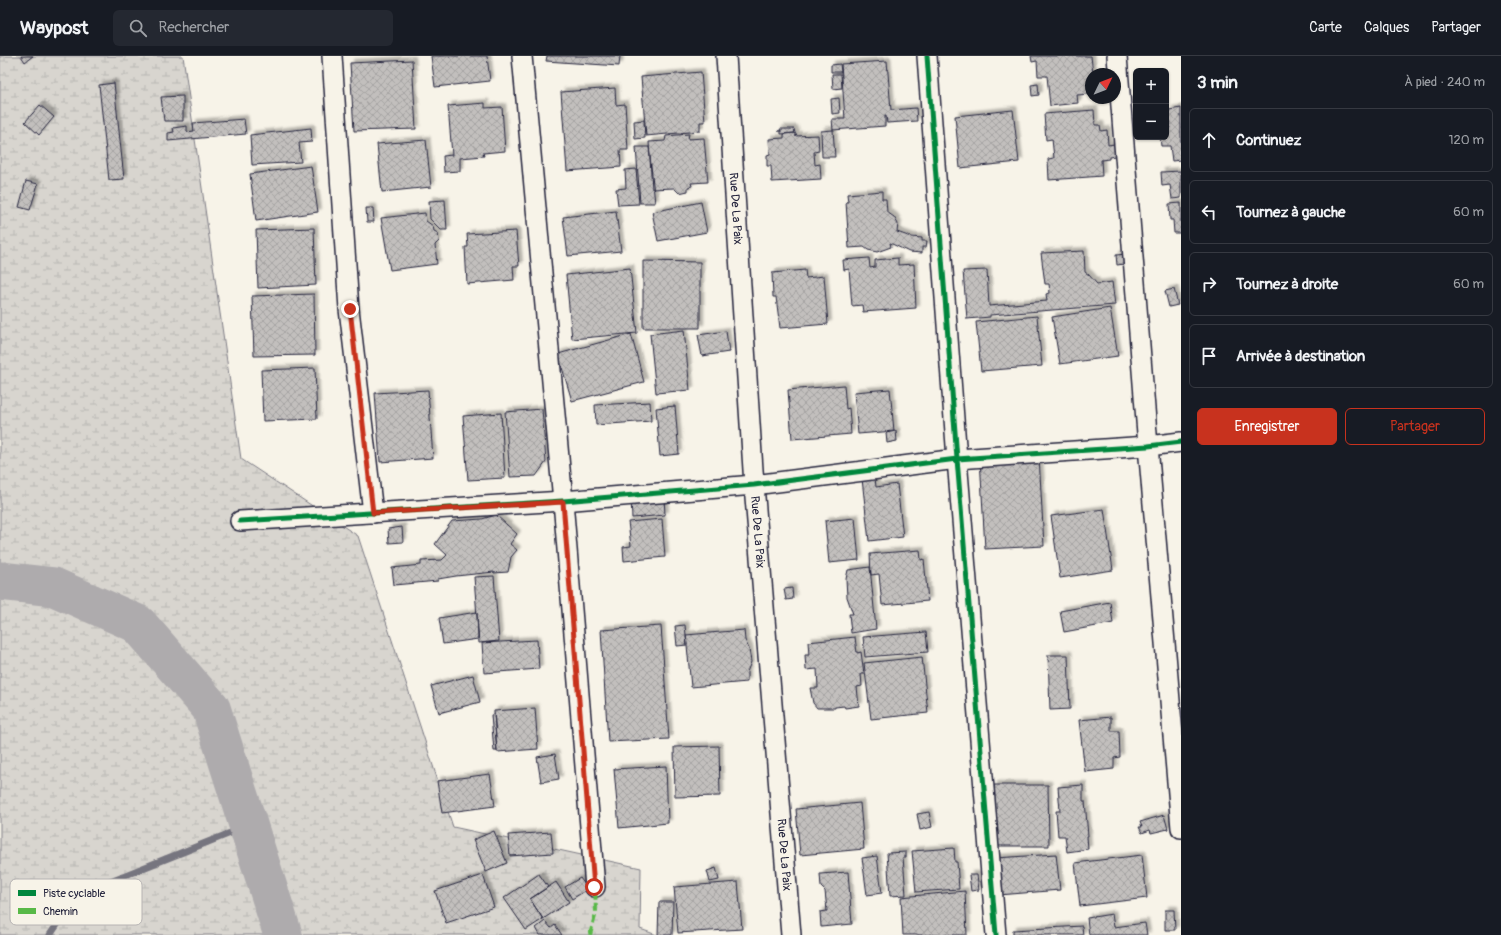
<!DOCTYPE html>
<html lang="fr">
<head>
<meta charset="utf-8">
<style>
  body { margin:0; font-family:Pangolin,sans-serif; background:#242831; color:#f1f3f6 }
  .controls { position:absolute; right:12px; top:12px; display:grid; overflow:hidden; border-radius:6px; box-shadow:0 1px 3px #0004 }
  .controls button { width:36px; height:36px; display:grid; place-items:center; padding:0; border:0; border-bottom:1px solid #363941; background:#171b24; color:#f1f3f6; font:20px sans-serif }
  .compass { position:absolute; left:1085px; top:12px; width:36px; height:36px; border-radius:50%; background:#171b24; box-shadow:0 1px 3px #0004; rotate:47deg }
  .stop { position:absolute; width:12px; height:12px; margin:-9px; border:3px solid #c8321e; border-radius:50%; background:#fff }
  .stop.end { background:#c8321e; border-color:#fff; box-shadow:0 1px 4px #0008 }
  .list { margin:0; padding:0; list-style:none }
  h2 { display:flex; justify-content:space-between; align-items:center; height:52px; margin:0; padding:0 16px; font-size:17px }
  h2 small { font-size:13px; font-weight:400; color:#9ea1a6 }
  .list li { display:grid; grid-template-columns:26px 1fr auto; gap:12px; align-items:center; box-sizing:border-box; height:64px; margin:0 8px 8px; padding:0 8px; border:1px solid #363941; border-radius:6px }
  .list b { display:block; font-size:15px; white-space:nowrap }
  .list em { font-size:13px; font-style:normal; color:#9ea1a6 }
  .actions { display:flex; gap:8px; padding:12px 16px }
  .actions a { flex:1; padding:9px 0; border:1px solid #c8321e; border-radius:6px; text-align:center; font-size:14px; color:#c8321e }
  .actions .main { background:#c8321e; color:#fff }
  .icon { flex:none; width:22px; height:22px; fill:none; stroke:currentColor; stroke-width:2; stroke-linecap:round; stroke-linejoin:round }
  .map { position:relative; flex:none; width:1181px; height:879px; overflow:hidden }
  header { display:flex; align-items:center; gap:24px; box-sizing:border-box; height:56px; padding:0 20px; background:#171b24; border-bottom:1px solid #363941 }
  header strong { font-size:19px }
  nav { display:flex; gap:22px; margin-inline-start:auto; font-size:14px }
  .search { width:280px; height:36px; background:#242831; display:flex; align-items:center; gap:10px; box-sizing:border-box; padding:0 14px; border-radius:6px; color:#9ea1a6; font-size:15px }
  main { display:flex }
  aside { flex:1; background:#171b24 }
  .map>svg:first-child { display:block }
  .wetland { fill:url(#wetland-marsh); stroke:#7d7c85 }
  .lines { fill:none; stroke-linecap:round; stroke-linejoin:round }
  .stream { stroke:#76747f; stroke-width:7 }
  .river { stroke:#aeabad; stroke-width:39 }
  .building { fill:url(#building-cross-hatch); stroke:#22223b; filter:url(#shadow) }
  .street-casing { stroke:#22223b; stroke-width:22 }
  .street { stroke:#f7f3e8; stroke-width:19 }
  .quiet { stroke:#58b947; stroke-width:4; stroke-dasharray:8 4; stroke-linecap:butt }
  .cycleway-casing { stroke:#f7f3e8; stroke-width:8 }
  .cycleway { stroke:#00873e; stroke-width:5 }
  .route { stroke:#c8321e; stroke-width:5 }
  .labels { text-anchor:middle; stroke-width:3.5; stroke-linejoin:round; paint-order:stroke }
  .street-label { font-size:12px; fill:#22223b; stroke:#f7f3e8 }
  .key { fill:#f7f3e8; stroke:#b7b4b4; stroke-width:1 }
  .key-label { font-size:11px; fill:#22223b }
</style>
</head>
<body>
<header>
<strong>Waypost</strong>
<div class="search"><svg class="icon" aria-label="search" viewBox="0 0 24 24"><circle cx="10" cy="10" r="6"/><path d="M15 15l6 6"/></svg>Rechercher</div>
<nav><a>Carte</a><a>Calques</a><a>Partager</a></nav>
</header>
<main>
<div class="map">
<svg width="1181" height="879" viewBox="0 0 1181 879">
  <defs>
    <pattern id="wetland-marsh" width="20" height="14" patternUnits="userSpaceOnUse"><rect width="20" height="14" fill="#d8d5cf"/><path d="M1 5h8M5 5V1M11 12h8M15 12V8" fill="none" stroke="#b9b7b3"/></pattern>
    <pattern id="building-cross-hatch" width="8" height="8" patternUnits="userSpaceOnUse"><rect width="8" height="8" fill="#c2bfbd"/><path d="M0 0l8 8M0 8l8-8" fill="none" stroke="#a6a4a3"/></pattern>
    <filter id="shadow"><feDropShadow dx="3.5" dy="-3.5" stdDeviation="1" flood-color="#0004"/></filter>
  </defs>
  <rect width="100%" height="100%" fill="#f7f3e8"/>
  <filter id="ink" filterUnits="userSpaceOnUse"><feTurbulence type="fractalNoise" baseFrequency=".025" numOctaves="2"/><feDisplacementMap in="SourceGraphic" scale="8" xChannelSelector="R" yChannelSelector="G"/><feConvolveMatrix kernelMatrix="1 2 1 2 8 2 1 2 1" color-interpolation-filters="sRGB"/></filter>
  <g filter="url(#ink)">
    <path class="wetland" d="M0 0H183L241 403 358 480 453 771 641 812 640 873 657 879H0Z"/>
    <g class="lines">
      <path class="stream" d="M50 879 78 838 248 770"/>
      <path class="river" d="M0 525 54 531 138 568 211 652 283 879"/>
    </g>
    <path class="building" d="M21 0H33L25 6Z
      M431 0H487L490 25 435 31Z
      M547 0H620L619 10 546 5Z
      M1031 0H1091L1093 18H1091V38L1077 39 1078 47 1050 50 1047 20H1038L1037 5 1032 6Z
      M412 4 416 73 354 75 350 7Z
      M887 5 891 54 916 52 917 65 887 67 886 60H885V70L833 74 832 63H845L841 8Z
      M840 8 841 16H831V9Z
      M701 16 705 66H700V75L646 80 641 21Z
      M832 18H841L842 32 833 33Z
      M114 27 124 123 109 124 99 29Z
      M1038 28 1039 39 1032 40 1031 29Z
      M615 32 616 49 625 48 628 94H620L621 111 567 115 561 36Z
      M183 40V65H164L161 41Z
      M839 42 840 57 832 58 831 43Z
      M485 47V52L502 51 505 95 483 97 484 100 460 102V115L444 116 443 100 452 99 448 50Z
      M40 49 54 61 39 79 25 66Z
      M1181 52V104L1172 105 1170 90H1161L1160 81H1166V75L1170 74 1169 54Z
      M1013 54 1019 106 960 112 955 60Z
      M1094 54 1095 69H1100L1101 75 1107 74 1108 89 1114 88 1115 100 1109 101V103L1101 104 1102 120 1049 124 1048 103 1054 102 1052 83 1046 84 1044 58Z
      M244 63 246 78 168 85V77L174 76 173 72 187 70V76L194 75 193 67Z
      M644 64 645 82 635 83 634 65Z
      M311 72 312 86 299 87 301 106 252 109 250 79Z
      M780 73H794L795 77 781 78V75H778H781Z
      M833 74 835 101H822L821 75Z
      M795 77 797 80H795L818 79 819 95 814 96 815 109 820 108 821 123 772 126 771 110H767V99L770 98 769 83 784 82V78Z
      M689 78 688 83 704 82 708 126 691 127 692 130 688 131V135L679 137 674 132 652 133 649 86 665 85 666 80Z
      M426 84 431 131 382 136 377 88Z
      M636 91H649L655 147H640Z
      M311 110 318 156 256 165 250 118Z
      M636 113 639 148 618 149 616 133 626 132 625 114Z
      M1181 115V142L1172 143 1170 129 1162 130 1161 116Z
      M26 125 38 128 30 154 19 151Z
      M882 135V143H886L887 156 894 161 898 168 897 176 911 181 922 182V185H927L926 191H922V197L909 196 890 187 891 191 877 196 868 194 864 191 849 192 846 146H848L847 138Z
      M445 144 447 174H441L430 163 429 145Z
      M701 146 707 176 658 185 652 156Z
      M1181 147V177H1174L1173 164H1170L1169 148Z
      M366 152H373L374 166H367Z
      M616 155 621 195 568 200 563 161Z
      M425 157 426 165 433 170 434 175 438 177 439 185 435 189 437 208 390 214 381 162Z
      M314 172 316 229 258 232 256 174Z
      M516 175 519 210H513L514 224 467 228 465 191H468L467 178Z
      M1084 195 1085 216 1089 219 1097 228 1112 226 1115 249 990 259V261L967 263 963 215 987 214 989 250 1047 245 1046 238 1050 237 1049 228H1045L1041 197Z
      M1125 198V202L1123 203 1124 208 1117 209 1116 199Z
      M869 202 870 212 875 211V204L898 202V209L914 208 916 252 863 256 862 249 852 250 849 213 844 214 843 204Z
      M643 205 700 206V272H643Z
      M630 212 637 277 572 283 566 219Z
      M805 214 806 222 824 220 828 268 780 272 776 241H773L772 217Z
      M1174 233 1178 249 1169 251 1165 235Z
      M314 238 315 299 254 300 252 240Z
      M1110 252 1118 300 1060 308 1052 261Z
      M1037 260 1042 310 981 315 976 266Z
      M684 274 690 334 656 337 650 278Z
      M726 275 729 296 702 300 698 279Z
      M631 278 644 326 572 345 558 298Z
      M315 312 317 363 263 365 261 314Z
      M844 329 846 353 849 352 851 378 792 383 788 334Z
      M890 333 894 375 858 378 854 336Z
      M428 334 433 402 380 406 375 337Z
      M650 346 651 365 596 369 595 349Z
      M675 350 679 398 660 400 656 352Z
      M542 353 546 406 536 420 510 421 505 356Z
      M501 357 505 422 468 424 463 360Z
      M896 375 897 385 887 387 886 377Z
      M1039 400 1044 490 985 493 980 402Z
      M875 422 876 431 897 428 903 481 869 485 862 423Z
      M664 441 665 459 632 462 631 443Z
      M1104 453 1113 514 1060 522 1051 460Z
      M496 459 517 478 510 488 517 494 511 501 508 516 494 517V516L456 520 438 523V525L394 529 392 512 421 509V505L442 504 447 499 435 488 452 465 482 463Z
      M855 462 859 504 829 507 825 465Z
      M662 463 665 501 624 505 623 491 631 490 628 466Z
      M402 471 403 486 389 487 388 473Z
      M920 494 921 504 924 503 928 545 882 549 879 518 871 519 870 498Z
      M870 511 876 573 851 577 849 558H853L847 541 846 523 848 514Z
      M494 520 499 585 479 587 474 521Z
      M792 532 793 543 786 544 784 533Z
      M1110 546 1113 567 1064 576 1060 555Z
      M477 556 478 583 443 588 439 562Z
      M685 569 687 589 677 590 675 570Z
      M661 570 669 683 608 686 601 574Z
      M744 574 745 584 749 593 751 606 747 616V626L691 631 686 579Z
      M926 576 928 596 865 601 863 581Z
      M855 581 857 597 861 596 864 618H861L862 630 857 631 859 650 845 652 844 650 835 651V652H817L813 647 810 632H818L817 613 806 614 805 599H809L808 586Z
      M537 584 539 613 484 617 482 587Z
      M1048 599H1068L1070 653 1050 654Z
      M922 601 928 657 871 663 864 607Z
      M473 619 480 646 439 657 431 630Z
      M535 652 538 693 497 696 494 655Z
      M494 658 497 695H494L491 659Z
      M1111 661V675H1119L1120 701 1114 702V713L1085 716 1079 664Z
      M719 690 720 740 675 741 674 691Z
      M555 698 559 723 541 726 537 701Z
      M666 710 668 767 619 772 614 713Z
      M490 718 495 750 442 757 437 725Z
      M994 729H1048L1049 790H994Z
      M1083 729V745H1085L1088 780H1087L1088 793 1067 796 1065 780H1058L1056 755H1060L1058 731Z
      M860 747 864 793 800 799 796 753Z
      M929 756 932 771 920 774 917 758Z
      M1164 759 1168 773 1151 777 1150 774 1142 777 1139 771H1142L1140 766Z
      M494 775 507 807 486 816 473 784Z
      M551 776 553 797 510 800 508 779Z
      M954 792 955 806H957L959 833 916 836 912 795Z
      M906 796V801H903L906 839 890 840 887 797Z
      M1056 798 1060 834 999 839 996 802Z
      M1142 799 1147 842 1080 850 1075 807Z
      M877 800 882 837 867 839 862 802Z
      M716 812 719 824 710 826 707 815Z
      M848 816 852 868 821 871 820 856 827 855 825 835 821 831 820 818Z
      M539 818 548 831 530 843 543 863 526 874 504 842Z
      M483 819 494 851 446 867 435 835Z
      M969 819H977L979 834 971 835Z
      M580 822 588 833 572 843 565 831Z
      M556 826 569 846 543 863 530 843Z
      M738 826 742 873 678 877 674 831Z
      M965 835 967 879H903L901 841Z
      M659 846H673L672 879H658Z
      M1165 854H1174L1175 874H1165Z
      M1112 858 1114 871 1145 867 1147 879H1089L1087 862Z
      M545 865 551 872 555 869 562 879H540L536 872Z
      M1082 870 1083 879H1013V874Z"/>
    <g class="lines">
      <defs>
        <g id="street">
          <path d="M332 0 349 253 373 457"/>
          <path d="M522 0 563 445 595 831"/>
          <path id="s1" d="M726 0 754 429 791 879"/>
          <path d="M927 0 957 403 996 879"/>
          <path d="M1117 0 1148 390 1181 772"/>
          <path d="M240 465 563 445 754 429 957 403 1148 390 1181 386"/>
        </g>
      </defs>
      <use href="#street" class="street-casing"/>
      <use href="#street" class="street"/>
      <path class="quiet" d="M590 879 596 856 595 831"/>
      <defs>
        <path id="cycleway" d="M927 0 957 403 996 879
          M240 465 563 445 754 429 957 403 1148 390 1181 386"/>
      </defs>
      <use href="#cycleway" class="cycleway-casing"/>
      <use href="#cycleway" class="cycleway"/>
    </g>
  </g>
  <g class="lines" filter="url(#ink)">
    <path class="route" d="M350 253 373 457 563 446 594 831"/>
  </g>
  <g class="labels">
    <g class="street-label">
      <text dy="4" stroke="none"><textPath href="#s1" startOffset="153">Rue De La Paix</textPath></text>
      <text dy="4" stroke="none"><textPath href="#s1" startOffset="477">Rue De La Paix</textPath></text>
      <text dy="4" stroke="none"><textPath href="#s1" startOffset="801">Rue De La Paix</textPath></text>
    </g>
  </g>
  <rect x="10" y="823" width="132" height="46" rx="6" class="key"/>
  <rect x="18" y="834" width="18" height="6" fill="#00873e"/>
  <rect x="18" y="852" width="18" height="6" fill="#58b947"/>
  <g class="key-label">
    <text x="43" y="841">Piste cyclable</text>
    <text x="43" y="859">Chemin</text>
  </g>
</svg>
<div class="controls">
<button>+</button>
<button>−</button>
</div>
<svg class="compass" viewBox="-18 -18 36 36"><path d="M0-13l5 13h-10z" fill="#e53935"/><path d="M0 13l5-13h-10z" fill="#9ea1a6"/></svg>
<div class="stop" style="left:594px;top:831px"></div>
<div class="stop end" style="left:350px;top:253px"></div>
</div>
<aside>
<h2>3 min<small>À pied · 240 m</small></h2>
<ul class="list">
<li><svg class="icon" aria-label="ahead" viewBox="0 0 24 24"><path d="M12 20V5M6 11l6-6 6 6"/></svg><div><b>Continuez</b></div><em>120 m</em></li>
<li><svg class="icon" aria-label="left" viewBox="0 0 24 24"><path d="M17 20v-9H6M10 6l-5 5 5 5"/></svg><div><b>Tournez à gauche</b></div><em>60 m</em></li>
<li><svg class="icon" aria-label="right" viewBox="0 0 24 24"><path d="M7 20v-9h11M14 6l5 5-5 5"/></svg><div><b>Tournez à droite</b></div><em>60 m</em></li>
<li><svg class="icon" aria-label="arrive" viewBox="0 0 24 24"><path d="M6 21V4h12l-3 4 3 4H6"/></svg><div><b>Arrivée à destination</b></div></li>
</ul>
<div class="actions"><a class="main">Enregistrer</a><a>Partager</a></div>
</aside>
</main>
</body>
</html>
